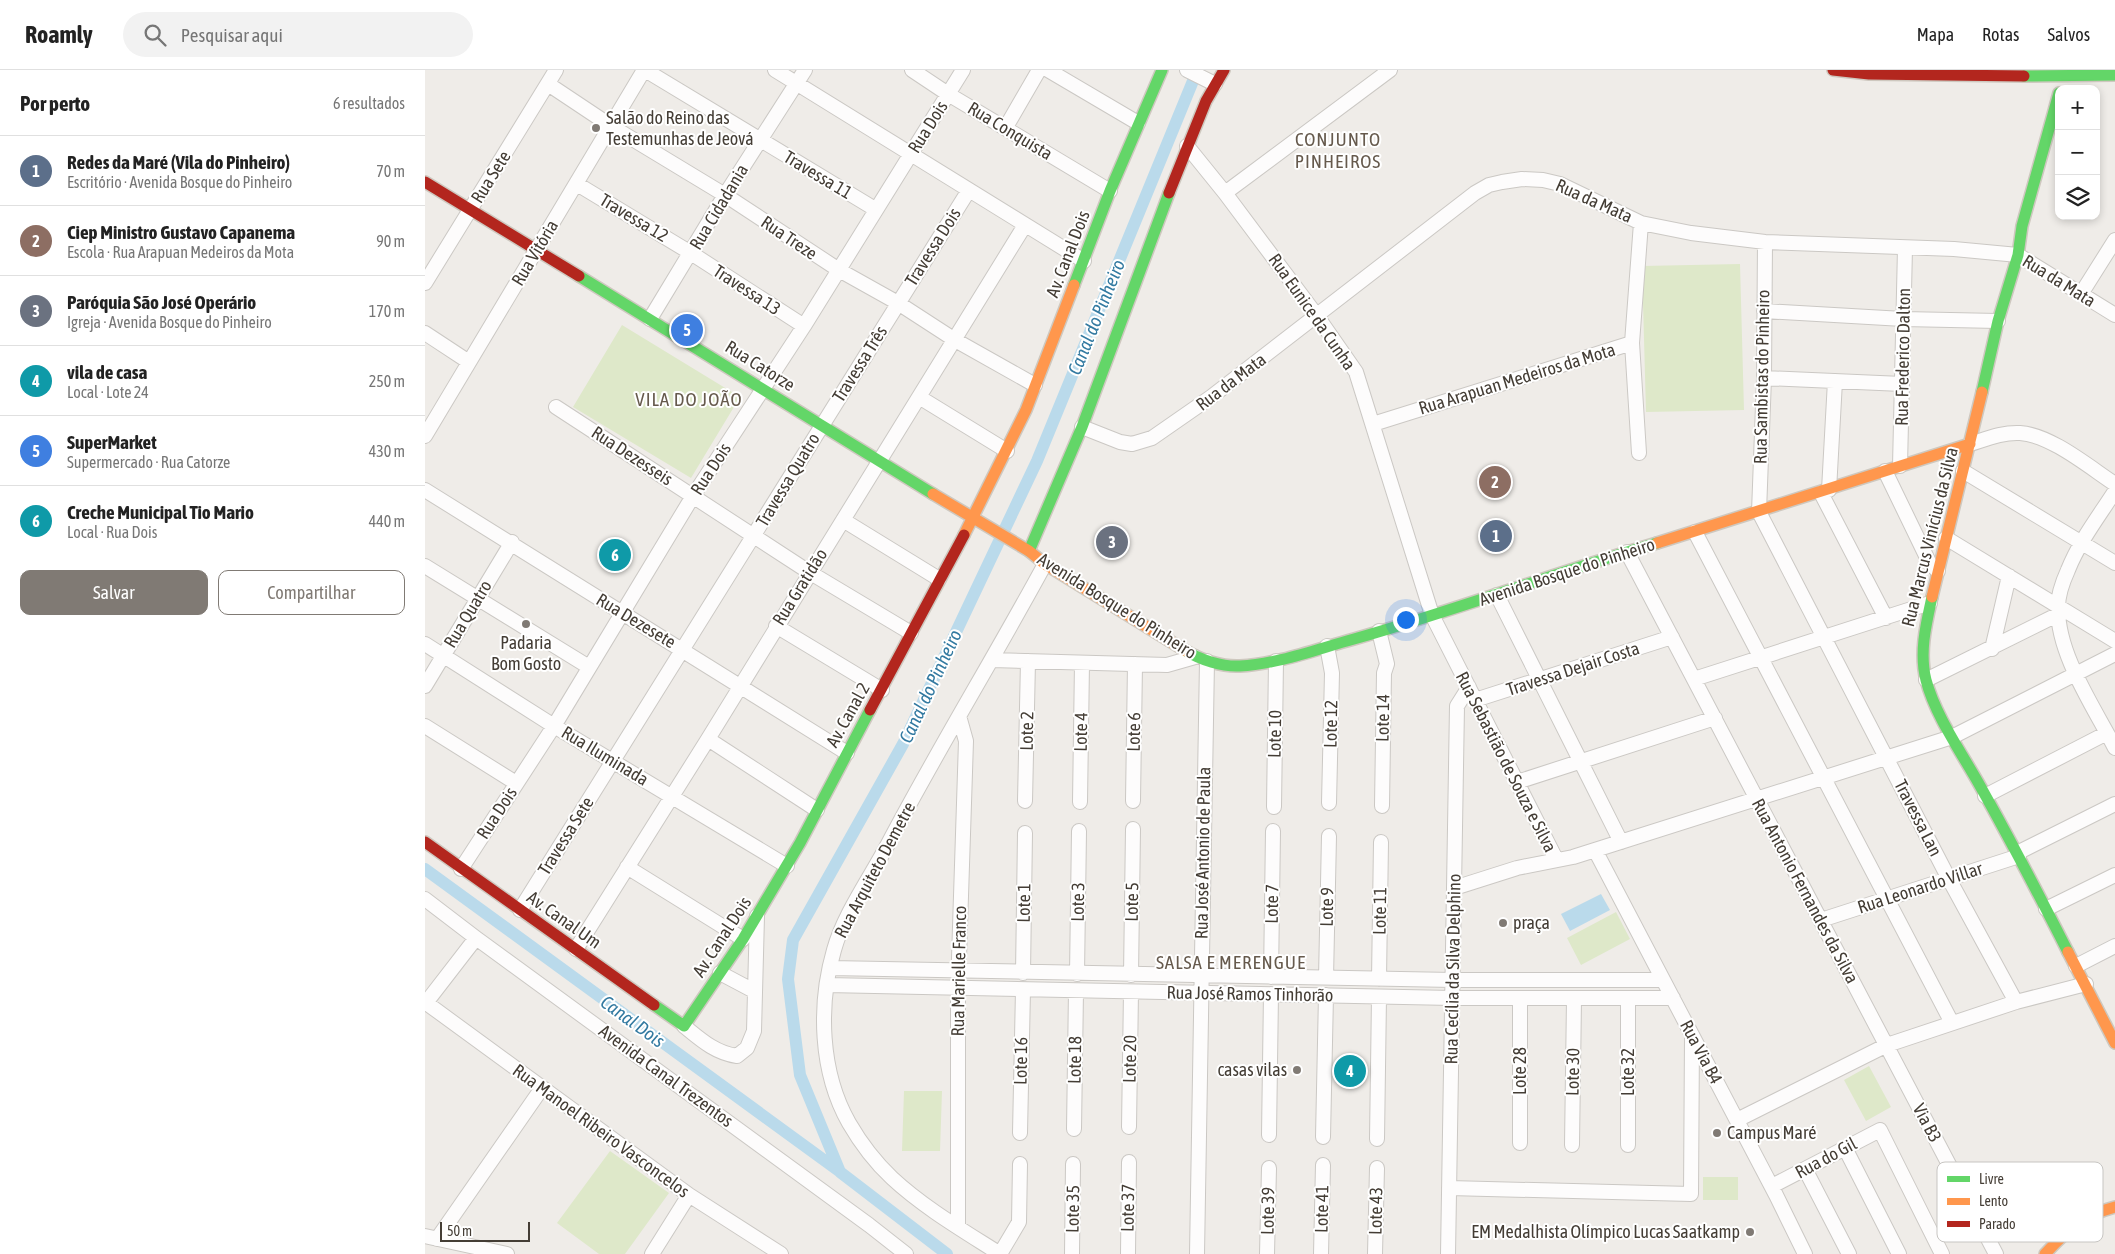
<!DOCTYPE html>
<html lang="pt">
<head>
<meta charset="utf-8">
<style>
  body { margin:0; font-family:"Asap Condensed",sans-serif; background:#f2f2f2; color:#222 }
  .controls { position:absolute; right:15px; top:15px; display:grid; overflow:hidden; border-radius:10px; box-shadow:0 2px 8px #0003 }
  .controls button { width:45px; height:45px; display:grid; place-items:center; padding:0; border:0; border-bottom:1px solid #e0e0e0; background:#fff; color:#222; font:25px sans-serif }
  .scale { position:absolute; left:15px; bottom:12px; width:90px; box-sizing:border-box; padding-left:5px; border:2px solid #443d35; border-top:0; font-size:14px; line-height:18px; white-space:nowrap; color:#443d35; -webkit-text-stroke:4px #fff; paint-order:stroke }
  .you { position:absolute; left:980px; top:549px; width:18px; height:18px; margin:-12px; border:4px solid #fff; border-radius:50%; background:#1a73e8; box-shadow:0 0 0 8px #1a73e833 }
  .badge { display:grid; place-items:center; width:32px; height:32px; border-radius:50%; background:#807a74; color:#fff; font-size:16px; font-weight:700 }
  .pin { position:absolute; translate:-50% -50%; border:2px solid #fff; box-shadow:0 1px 5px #0006 }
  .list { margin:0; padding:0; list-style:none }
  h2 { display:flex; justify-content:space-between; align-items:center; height:65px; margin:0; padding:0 20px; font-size:21px }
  h2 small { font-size:16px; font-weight:400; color:#767676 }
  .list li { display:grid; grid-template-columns:32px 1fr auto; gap:15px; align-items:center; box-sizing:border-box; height:70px; padding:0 20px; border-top:1px solid #e0e0e0 }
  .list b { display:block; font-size:19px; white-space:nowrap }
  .list p { margin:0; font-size:16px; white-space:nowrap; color:#767676 }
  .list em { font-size:16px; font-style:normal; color:#767676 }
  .actions { display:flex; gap:10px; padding:15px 20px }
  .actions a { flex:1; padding:11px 0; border:1px solid #807a74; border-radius:10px; text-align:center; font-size:18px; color:#807a74 }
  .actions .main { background:#807a74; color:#fff }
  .icon { flex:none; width:28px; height:28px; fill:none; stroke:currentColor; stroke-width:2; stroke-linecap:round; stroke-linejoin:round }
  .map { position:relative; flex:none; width:1690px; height:1184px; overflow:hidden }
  header { display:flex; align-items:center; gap:30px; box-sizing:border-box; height:70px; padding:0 25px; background:#fff; border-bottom:1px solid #e0e0e0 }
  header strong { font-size:24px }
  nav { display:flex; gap:28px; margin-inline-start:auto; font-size:18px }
  .search { width:350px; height:45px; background:#f2f2f2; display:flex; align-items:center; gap:12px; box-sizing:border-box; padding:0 18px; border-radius:28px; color:#767676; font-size:19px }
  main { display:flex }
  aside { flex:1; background:#fff }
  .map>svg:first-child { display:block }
  .green { fill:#dee8c9 }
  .water { fill:#badaeb }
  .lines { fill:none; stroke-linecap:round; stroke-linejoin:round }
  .canal { stroke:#badaeb; stroke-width:12 }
  .street-casing { stroke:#cbc8c4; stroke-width:16 }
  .fast-casing { stroke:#cec8bf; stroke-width:14 }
  .slow-casing { stroke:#cec8bf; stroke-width:14 }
  .jam-casing { stroke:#cec8bf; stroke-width:14 }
  .street { stroke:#fdfcfc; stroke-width:14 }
  .fast { stroke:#63d668; stroke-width:11 }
  .slow { stroke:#ff974d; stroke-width:11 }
  .jam { stroke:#b3261e; stroke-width:11 }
  .poi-dot { fill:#807a74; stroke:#fff; stroke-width:2 }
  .labels { text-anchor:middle; stroke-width:4; stroke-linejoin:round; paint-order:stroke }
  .poi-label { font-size:18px; fill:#443d35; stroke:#fff; text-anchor:start }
  .street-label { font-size:18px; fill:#443d35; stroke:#fff }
  .neighbourhood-label { font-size:19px; letter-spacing:1px; fill:#665a4d; stroke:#fff }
  .water-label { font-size:19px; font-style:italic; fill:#337aa1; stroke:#fff }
  .key { fill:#fff; stroke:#c7c5c2; stroke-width:1 }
  .key-label { font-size:14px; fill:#443d35 }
</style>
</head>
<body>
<header>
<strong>Roamly</strong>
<div class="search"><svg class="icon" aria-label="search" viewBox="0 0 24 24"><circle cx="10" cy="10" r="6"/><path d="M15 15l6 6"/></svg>Pesquisar aqui</div>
<nav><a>Mapa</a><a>Rotas</a><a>Salvos</a></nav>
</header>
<main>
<aside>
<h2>Por perto<small>6 resultados</small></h2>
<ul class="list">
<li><span class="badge" style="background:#5c6f8a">1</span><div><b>Redes da Maré (Vila do Pinheiro)</b><p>Escritório · Avenida Bosque do Pinheiro</p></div><em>70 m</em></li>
<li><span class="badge" style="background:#8d6e63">2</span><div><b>Ciep Ministro Gustavo Capanema</b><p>Escola · Rua Arapuan Medeiros da Mota</p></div><em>90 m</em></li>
<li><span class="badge" style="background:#6b7280">3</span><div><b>Paróquia São José Operário</b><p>Igreja · Avenida Bosque do Pinheiro</p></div><em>170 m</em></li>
<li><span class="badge" style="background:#0f9aa8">4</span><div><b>vila de casa</b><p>Local · Lote 24</p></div><em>250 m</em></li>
<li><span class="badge" style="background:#3f7fe0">5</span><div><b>SuperMarket</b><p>Supermercado · Rua Catorze</p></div><em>430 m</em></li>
<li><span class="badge" style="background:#0f9aa8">6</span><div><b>Creche Municipal Tio Mario</b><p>Local · Rua Dois</p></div><em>440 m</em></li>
</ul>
<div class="actions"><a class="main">Salvar</a><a>Compartilhar</a></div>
</aside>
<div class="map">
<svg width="1690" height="1184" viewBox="0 0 1690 1184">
  <rect width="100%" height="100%" fill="#efece8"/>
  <path class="green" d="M1315 194 1319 340 1221 342 1217 196Z
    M197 255 315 327 266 408 148 337Z
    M1191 842 1205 869 1156 895 1142 868Z
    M1444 996 1466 1037 1441 1051 1419 1010Z
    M479 1021H517L515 1081H477Z
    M185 1081 244 1123 200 1184H174L132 1153Z
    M1278 1107H1313V1130H1278Z"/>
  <path class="water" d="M1176 824 1185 840 1145 861 1136 844Z"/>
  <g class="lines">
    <path class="canal" d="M0 799 414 1101
      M522 1184 415 1102 375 1005 363 909 368 870 478 674 612 391 770 6"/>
    <defs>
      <path id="street" d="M220 0 450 139
        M350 0 659 191
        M487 0 523 24 685 121
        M623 0 713 53
        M762 0 790 14
        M123 14 186 56 300 125 414 200 473 233 530 270 610 315
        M581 57 614 0
        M762 76 800 123 892 246 931 302 1007 545 1131 789
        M152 114 266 183 379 256
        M800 123 965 0
        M1340 172 1339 308 1334 442 1524 809 1591 932
        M0 213 131 0
        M1656 224 1690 170
        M1339 241 1478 249 1573 251
        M225 249 300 125 380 0
        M0 263 44 292
        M1207 273 1214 383
        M1339 308 1477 314
        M494 327 582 381
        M131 337 384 502 486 563
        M948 354 1207 273 1216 153
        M657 357 695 372 707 374 727 368 786 327 1050 123 1064 115 1077 112 1097 109 1118 110 1135 114 1216 153 1266 163 1340 172 1529 179 1593 185 1690 245
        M0 366 219 0
        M1545 374C1561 369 1578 362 1595 363 1626 365 1664 397 1690 414
        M1475 396 1480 178
        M1460 401 1505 494 1513 501
        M1538 401 1690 493
        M0 420 422 683
        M1404 420 1410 311
        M1690 421C1674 446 1654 472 1643 500 1638 511 1633 525 1633 537 1632 584 1669 637 1690 678
        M1396 423 1461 548
        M418 450 514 509
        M1270 462 1527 953
        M1521 468 1690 571
        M1202 482 1571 1184
        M0 496 164 597
        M1072 525 1196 772
        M351 556 457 620
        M954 561 962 594 959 603 957 736
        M0 574 129 656 362 796
        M902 576 907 603 904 733
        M1567 579 1584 506
        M567 590 742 595 770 587
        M1269 609 1505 533
        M1501 610 1634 544
        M0 616 87 472
        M1050 630 1247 567
        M0 656 91 713
        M283 669 392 740
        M1092 712 1290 648
        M1560 726 1682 663
        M600 731 603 591
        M708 731 710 594
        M655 732 657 593
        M849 737 851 591
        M1170 780 1351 1125 1380 1184
        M1592 783 1690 734
        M202 797 318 869
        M36 799 129 656 268 426 379 256 538 0
        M1029 818 1092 798 1148 787 1527 667 1690 584
        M0 829 51 868 444 1155 481 1184
        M1621 839 1690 805
        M95 840 544 120
        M1396 850 1594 786
        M151 879 283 669 600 155
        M1651 896 1690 876
        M405 898 1028 910H1238
        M295 903 329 921
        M598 903 600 763
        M652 904 654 761
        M706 905 708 759
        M846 907 848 761
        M901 908 904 766
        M954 909 956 772
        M402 915 1027 928H1248
        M1095 928V1073
        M0 932 264 1125 356 1184
        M0 934 51 868
        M259 956C275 969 290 983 312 986L322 978 329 961 332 846
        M1312 1050 1462 975 1591 932 1661 914
        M704 1057 706 922
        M649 1059 651 921
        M595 1063 598 920
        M844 1065 846 924
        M898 1067 901 925
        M952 1069 954 927
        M1147 1075 1149 929
        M1203 1075V929
        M1420 1078 1474 1184
        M1380 1099 1424 1184
        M1347 1116 1455 1060 1517 1184
        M1024 1118 1266 1124 1267 967
        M533 1157V919L541 671 534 646
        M0 1166 82 1184
        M12 1169 117 1018
        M227 1184 264 1125
        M575 1184C539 1161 498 1137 467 1108 451 1093 435 1072 424 1053 395 1002 393 935 409 880 419 844 445 808 463 774 513 679 569 588 620 494
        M575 1184 594 1152 595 1094
        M647 1184 648 1094
        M703 1184 704 1092
        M772 1184 782 591
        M842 1184 844 1098
        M896 1184 898 1095
        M950 1184 952 1098
        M1023 1184 1032 636 1044 617"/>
      <path id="fast" d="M1599 6 1690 5
        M154 206 508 424
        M649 215 685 121 737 0
        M1557 322 1573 251 1593 185 1597 156 1634 23
        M604 481 657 357 744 123
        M1507 527C1501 554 1494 583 1501 610 1510 645 1536 682 1554 714 1585 769 1614 825 1643 882
        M761 581C776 590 797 597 815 596 853 594 892 579 929 569 1031 540 1130 503 1232 473
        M229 935 259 956 318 869 375 773 445 640"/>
      <path id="slow" d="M508 424 604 481 620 494 761 581
        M539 465 601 340 649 215
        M1232 473 1545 374
        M1507 527 1557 322
        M1643 882 1690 973
        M1620 1184C1640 1162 1661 1144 1690 1137"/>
      <path id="jam" d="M1408 0 1444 4 1599 6
        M0 112 154 206
        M744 123 781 31 799 0
        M445 640 539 465
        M0 772 229 935"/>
    </defs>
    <use href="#street" class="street-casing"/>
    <use href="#fast" class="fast-casing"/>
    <use href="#slow" class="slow-casing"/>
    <use href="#jam" class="jam-casing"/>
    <use href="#street" class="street"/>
    <use href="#fast" class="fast"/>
    <use href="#slow" class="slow"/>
    <use href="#jam" class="jam"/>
  </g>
  <g class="poi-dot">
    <circle cx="171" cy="58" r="5"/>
    <circle cx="101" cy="554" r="5"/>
    <circle cx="1078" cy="853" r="5"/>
    <circle cx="872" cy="1000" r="5"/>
    <circle cx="1292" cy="1063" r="5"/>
    <circle cx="1325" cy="1162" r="5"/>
  </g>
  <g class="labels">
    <g class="poi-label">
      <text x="181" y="54">Salão do Reino das<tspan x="181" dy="21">Testemunhas de Jeová</tspan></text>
      <text x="101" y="579" text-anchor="middle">Padaria<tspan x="101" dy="21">Bom Gosto</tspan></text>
      <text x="1088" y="859">praça</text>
      <text x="862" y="1006" text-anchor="end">casas vilas</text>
      <text x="1302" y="1069">Campus Maré</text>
      <text x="1315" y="1168" text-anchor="end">EM Medalhista Olímpico Lucas Saatkamp</text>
    </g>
    <g class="street-label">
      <text transform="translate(503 57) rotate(-58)" y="6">Rua Dois</text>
      <text transform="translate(585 61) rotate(31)" y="6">Rua Conquista</text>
      <text transform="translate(393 105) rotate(31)" y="6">Travessa 11</text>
      <text transform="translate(66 107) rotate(-58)" y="6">Rua Sete</text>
      <text transform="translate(1169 131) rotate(24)" y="6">Rua da Mata</text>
      <text transform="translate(294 137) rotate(-59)" y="6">Rua Cidadania</text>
      <text transform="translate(209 148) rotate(31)" y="6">Travessa 12</text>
      <text transform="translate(364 168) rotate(34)" y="6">Rua Treze</text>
      <text transform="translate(508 177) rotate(-58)" y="6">Travessa Dois</text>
      <text transform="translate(110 183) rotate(-59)" y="6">Rua Vitória</text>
      <text transform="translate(643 184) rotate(-69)" y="6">Av. Canal Dois</text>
      <text transform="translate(1634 211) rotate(32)" y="6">Rua da Mata</text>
      <text transform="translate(322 220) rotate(33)" y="6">Travessa 13</text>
      <text transform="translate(887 242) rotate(55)" y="6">Rua Eunice da Cunha</text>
      <text transform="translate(1478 287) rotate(-89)" y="6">Rua Frederico Dalton</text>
      <text transform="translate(435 294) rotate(-58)" y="6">Travessa Três</text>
      <text transform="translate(335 296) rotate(32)" y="6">Rua Catorze</text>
      <text transform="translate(1337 307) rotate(-89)" y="6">Rua Sambistas do Pinheiro</text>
      <text transform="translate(1092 309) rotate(-17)" y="6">Rua Arapuan Medeiros da Mota</text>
      <text transform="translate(806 312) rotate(-37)" y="6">Rua da Mata</text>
      <text transform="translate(207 386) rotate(33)" y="6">Rua Dezesseis</text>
      <text transform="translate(286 399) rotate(-57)" y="6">Rua Dois</text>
      <text transform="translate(363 410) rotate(-59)" y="6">Travessa Quatro</text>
      <text transform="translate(1505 467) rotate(-76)" y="6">Rua Marcus Vinícius da Silva</text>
      <text transform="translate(1142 502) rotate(-18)" y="6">Avenida Bosque do Pinheiro</text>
      <text transform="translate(375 517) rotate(-58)" y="6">Rua Gratidão</text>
      <text transform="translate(692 536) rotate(32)" y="6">Avenida Bosque do Pinheiro</text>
      <text transform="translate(43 544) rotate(-59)" y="6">Rua Quatro</text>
      <text transform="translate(211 551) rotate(31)" y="6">Rua Dezesete</text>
      <text transform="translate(1148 599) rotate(-18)" y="6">Travessa Dejair Costa</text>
      <text transform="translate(423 645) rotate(-61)" y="6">Av. Canal 2</text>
      <text transform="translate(958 648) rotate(-89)" y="6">Lote 14</text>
      <text transform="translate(906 654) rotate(-89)" y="6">Lote 12</text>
      <text transform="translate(602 661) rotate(-89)" y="6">Lote 2</text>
      <text transform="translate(656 662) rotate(-89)" y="6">Lote 4</text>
      <text transform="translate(709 662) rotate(-89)" y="6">Lote 6</text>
      <text transform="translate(850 664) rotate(-89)" y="6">Lote 10</text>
      <text transform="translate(180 686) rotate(31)" y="6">Rua Iluminada</text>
      <text transform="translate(1081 692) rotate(63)" y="6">Rua Sebastião de Souza e Silva</text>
      <text transform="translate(72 743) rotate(-57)" y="6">Rua Dois</text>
      <text transform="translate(1493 748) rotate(63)" y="6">Travessa Lan</text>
      <text transform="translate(141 766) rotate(-58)" y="6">Travessa Sete</text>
      <text transform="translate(778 783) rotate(-89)" y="6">Rua José Antonio de Paula</text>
      <text transform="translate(450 800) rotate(-62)" y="6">Rua Arquiteto Demetre</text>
      <text transform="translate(1495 818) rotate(-18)" y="6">Rua Leonardo Villar</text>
      <text transform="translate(1380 821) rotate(62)" y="6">Rua Antonio Fernandes da Silva</text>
      <text transform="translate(653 832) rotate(-89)" y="6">Lote 3</text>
      <text transform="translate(707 832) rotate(-89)" y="6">Lote 5</text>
      <text transform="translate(599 833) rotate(-89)" y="6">Lote 1</text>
      <text transform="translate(847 834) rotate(-89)" y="6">Lote 7</text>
      <text transform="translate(902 837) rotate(-89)" y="6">Lote 9</text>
      <text transform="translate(955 841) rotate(-89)" y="6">Lote 11</text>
      <text transform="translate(139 850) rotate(35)" y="6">Av. Canal Um</text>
      <text transform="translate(297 867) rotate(-57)" y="6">Av. Canal Dois</text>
      <text transform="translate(1028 899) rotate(-89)" y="6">Rua Cecília da Silva Delphino</text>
      <text transform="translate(534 901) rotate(-89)" y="6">Rua Marielle Franco</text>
      <text transform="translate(825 924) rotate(1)" y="6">Rua José Ramos Tinhorão</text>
      <text transform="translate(1276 982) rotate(62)" y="6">Rua Via B4</text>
      <text transform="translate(705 989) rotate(-89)" y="6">Lote 20</text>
      <text transform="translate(650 990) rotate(-89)" y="6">Lote 18</text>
      <text transform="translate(596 991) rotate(-89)" y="6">Lote 16</text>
      <text transform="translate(1095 1001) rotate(-90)" y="6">Lote 28</text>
      <text transform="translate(1148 1002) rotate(-89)" y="6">Lote 30</text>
      <text transform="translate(1203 1002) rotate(-90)" y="6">Lote 32</text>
      <text transform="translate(241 1006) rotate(36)" y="6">Avenida Canal Trezentos</text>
      <text transform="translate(1502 1053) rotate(62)" y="6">Via B3</text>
      <text transform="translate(176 1061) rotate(36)" y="6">Rua Manoel Ribeiro Vasconcelos</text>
      <text transform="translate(1401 1088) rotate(-28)" y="6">Rua do Gil</text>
      <text transform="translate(703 1138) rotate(-89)" y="6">Lote 37</text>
      <text transform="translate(648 1139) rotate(-89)" y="6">Lote 35</text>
      <text transform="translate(897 1139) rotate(-89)" y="6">Lote 41</text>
      <text transform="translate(843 1141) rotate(-89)" y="6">Lote 39</text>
      <text transform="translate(951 1141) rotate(-89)" y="6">Lote 43</text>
    </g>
    <g class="neighbourhood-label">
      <text x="913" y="76">CONJUNTO<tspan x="913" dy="22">PINHEIROS</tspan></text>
      <text x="264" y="336">VILA DO JOÃO</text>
      <text x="806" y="899">SALSA E MERENGUE</text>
    </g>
    <g class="water-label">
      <text transform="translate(671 247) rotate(-68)" y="7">Canal do Pinheiro</text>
      <text transform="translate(505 616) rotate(-65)" y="7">Canal do Pinheiro</text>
      <text transform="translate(208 951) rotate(36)" y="7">Canal Dois</text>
    </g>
  </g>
  <rect x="1512" y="1092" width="166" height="80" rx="8" class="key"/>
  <rect x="1522" y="1106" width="23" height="6" fill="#63d668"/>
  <rect x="1522" y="1128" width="23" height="7" fill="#ff974d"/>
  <rect x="1522" y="1151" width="23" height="6" fill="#b3261e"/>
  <g class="key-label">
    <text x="1554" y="1114">Livre</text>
    <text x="1554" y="1136">Lento</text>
    <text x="1554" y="1159">Parado</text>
  </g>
</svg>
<div class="controls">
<button>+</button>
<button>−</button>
<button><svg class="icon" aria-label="layers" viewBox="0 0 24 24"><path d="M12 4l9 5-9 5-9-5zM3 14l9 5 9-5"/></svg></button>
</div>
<div class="scale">50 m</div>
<div class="you"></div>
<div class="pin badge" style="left:1071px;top:466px;background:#5c6f8a">1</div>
<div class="pin badge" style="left:1070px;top:412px;background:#8d6e63">2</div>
<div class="pin badge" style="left:687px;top:472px;background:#6b7280">3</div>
<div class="pin badge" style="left:925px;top:1001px;background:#0f9aa8">4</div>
<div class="pin badge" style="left:262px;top:260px;background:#3f7fe0">5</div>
<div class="pin badge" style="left:190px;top:485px;background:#0f9aa8">6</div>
</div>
</main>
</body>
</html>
